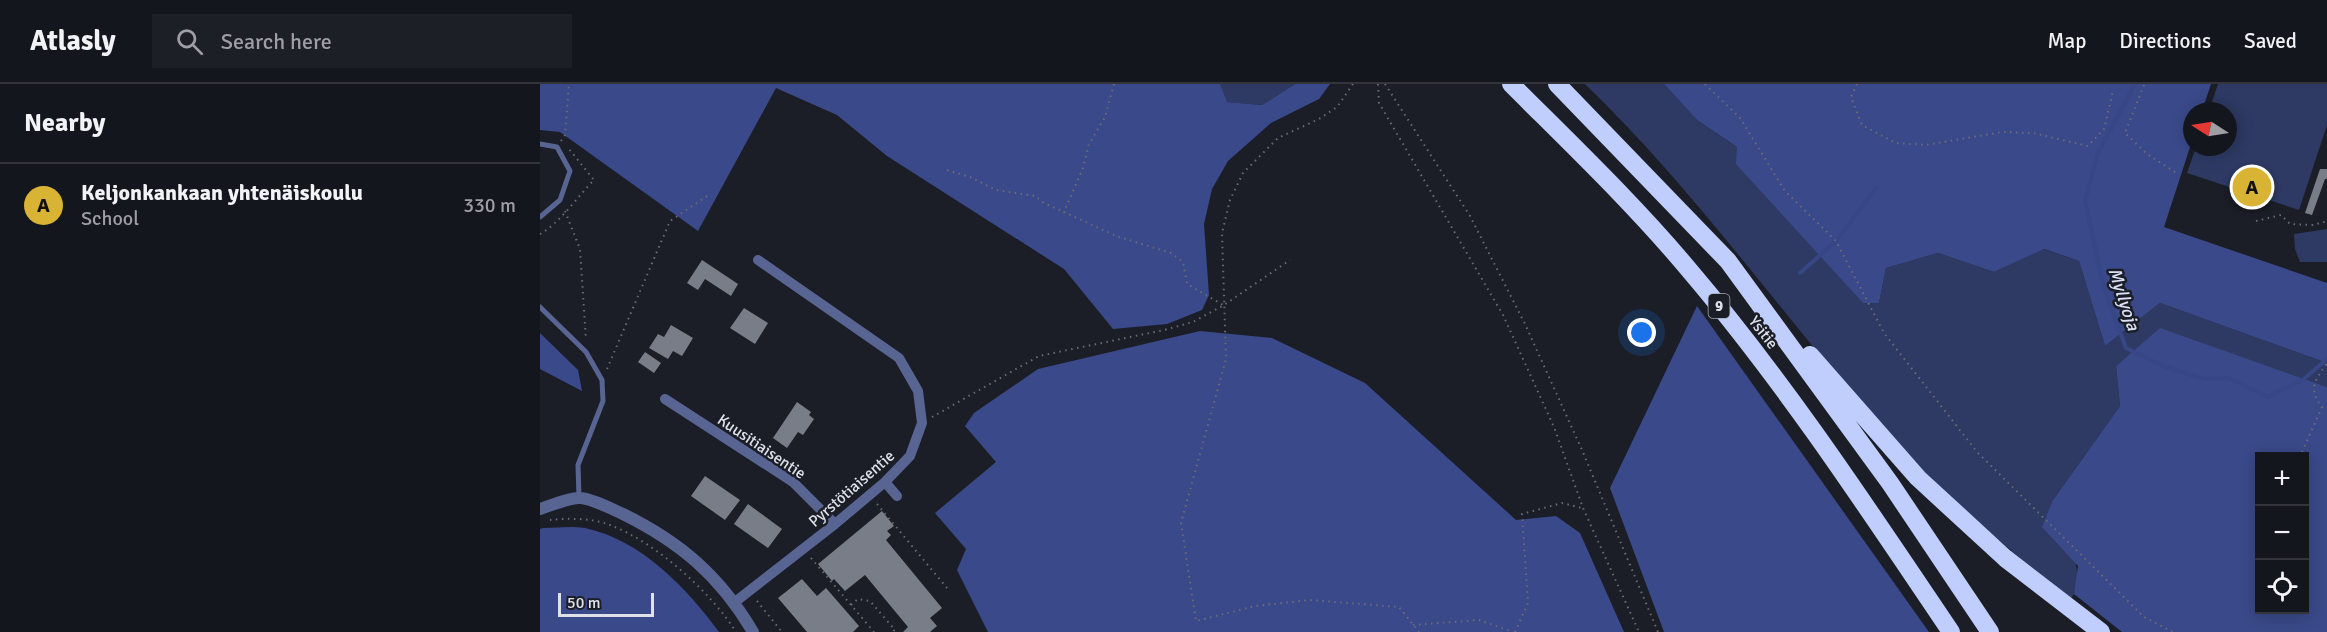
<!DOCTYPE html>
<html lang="en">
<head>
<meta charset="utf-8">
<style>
  body { margin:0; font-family:Signika,sans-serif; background:#1d1f26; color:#f1f3f6 }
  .controls { position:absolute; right:18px; bottom:18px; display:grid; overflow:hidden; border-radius:0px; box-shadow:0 3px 15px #0003 }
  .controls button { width:54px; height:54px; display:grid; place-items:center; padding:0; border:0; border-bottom:2px solid #33353b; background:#14161d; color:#f1f3f6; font:30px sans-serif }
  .compass { position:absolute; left:1643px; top:18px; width:54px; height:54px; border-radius:50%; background:#14161d; box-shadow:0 3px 15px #0003; rotate:282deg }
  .scale { position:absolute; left:18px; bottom:15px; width:96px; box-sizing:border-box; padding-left:6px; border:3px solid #dfe1e8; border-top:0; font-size:16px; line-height:21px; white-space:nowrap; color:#dfe1e8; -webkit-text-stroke:4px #1b1e27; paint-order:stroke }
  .you { position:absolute; left:1102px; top:249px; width:21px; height:21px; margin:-15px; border:4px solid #fff; border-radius:50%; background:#1a73e8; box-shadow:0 0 0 9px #1a73e833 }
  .badge { display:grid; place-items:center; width:39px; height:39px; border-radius:50%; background:#d9b334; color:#111; font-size:20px; font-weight:700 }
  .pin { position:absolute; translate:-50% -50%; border:3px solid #fff; box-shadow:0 2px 6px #0006 }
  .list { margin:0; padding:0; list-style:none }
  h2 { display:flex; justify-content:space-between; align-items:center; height:78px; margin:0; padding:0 24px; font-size:26px }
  h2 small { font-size:20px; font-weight:400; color:#9d9fa4 }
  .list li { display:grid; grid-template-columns:39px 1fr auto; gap:18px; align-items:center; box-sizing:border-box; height:84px; padding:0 24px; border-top:2px solid #33353b }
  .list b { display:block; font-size:22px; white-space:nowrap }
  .list p { margin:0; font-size:20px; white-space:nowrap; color:#9d9fa4 }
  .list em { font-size:20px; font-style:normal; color:#9d9fa4 }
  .icon { flex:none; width:33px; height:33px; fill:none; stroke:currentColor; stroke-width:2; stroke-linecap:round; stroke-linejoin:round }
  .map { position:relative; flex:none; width:1787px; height:548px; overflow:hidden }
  header { display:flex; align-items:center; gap:36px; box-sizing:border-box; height:84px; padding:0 30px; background:#14161d; border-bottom:2px solid #33353b }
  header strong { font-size:28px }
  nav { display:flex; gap:33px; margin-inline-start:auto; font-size:21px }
  .search { width:420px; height:54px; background:#1d1f26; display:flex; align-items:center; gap:15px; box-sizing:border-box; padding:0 21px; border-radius:0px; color:#9d9fa4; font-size:22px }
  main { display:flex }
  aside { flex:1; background:#14161d }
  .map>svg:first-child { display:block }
  .green { fill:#2e3a64 }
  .forest { fill:#3a4989; fill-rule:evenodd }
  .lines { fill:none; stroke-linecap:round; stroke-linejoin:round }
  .stream { stroke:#374685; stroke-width:4 }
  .building { fill:#797d88 }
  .path { stroke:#6a6c75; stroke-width:2; stroke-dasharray:1.5 4.5; stroke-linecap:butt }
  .service { stroke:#586593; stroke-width:5 }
  .minor { stroke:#586593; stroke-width:10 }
  .tertiary { stroke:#586593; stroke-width:12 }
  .motorway { stroke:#bfcefd; stroke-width:18 }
  .labels { text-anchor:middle; stroke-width:5; stroke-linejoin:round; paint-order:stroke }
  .shield { fill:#1b1e27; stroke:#a4a6ae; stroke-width:1.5 }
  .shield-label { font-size:15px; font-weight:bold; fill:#dfe1e8 }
  .street-label { font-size:16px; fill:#dfe1e8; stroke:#1b1e27 }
  .water-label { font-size:18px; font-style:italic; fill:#dbe2f5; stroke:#1b1e27 }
</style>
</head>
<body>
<header>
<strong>Atlasly</strong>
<div class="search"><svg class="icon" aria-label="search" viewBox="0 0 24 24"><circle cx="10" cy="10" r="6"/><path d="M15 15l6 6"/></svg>Search here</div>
<nav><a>Map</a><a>Directions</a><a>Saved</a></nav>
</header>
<main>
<aside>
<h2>Nearby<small></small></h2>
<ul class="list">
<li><span class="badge">A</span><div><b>Keljonkankaan yhtenäiskoulu</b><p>School</p></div><em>330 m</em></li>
</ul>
</aside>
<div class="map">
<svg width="1787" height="548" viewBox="0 0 1787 548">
  <rect width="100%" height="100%" fill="#1b1e27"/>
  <path class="green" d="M680 0H755L722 21 686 18Z
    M1045 0H1124L1157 36 1197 63 1339 219 1346 184 1398 169 1454 188 1503 165 1539 177 1565 262 1620 219 1787 279V303L1620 245 1576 282 1580 322 1513 416C1523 442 1550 491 1530 516 1470 465 1407 416 1354 357 1248 240 1160 111 1045 0Z
    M1678 0H1787V41L1759 126 1647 89 1656 63H1688V27H1669Z
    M1787 145V178H1760L1755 165 1754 150Z"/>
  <path class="forest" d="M0 0H680L687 18 722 21 755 0H790L779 15 731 39 688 77 672 105 664 140 669 211 662 226 627 240 573 245 524 185 347 72 297 31 236 4 158 147 20 48 0 46Z
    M1124 0H1671L1662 27H1652V57L1624 143 1787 199V279L1620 219 1565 262 1539 177 1504 165 1454 188 1398 169 1346 184 1339 219H1323L1196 80 1197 63 1157 36Z
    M1157 222 1389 548H1124L1070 404Z
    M1620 244 1787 303V548H1582L1534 510 1538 482 1502 443 1513 416 1580 322 1576 282ZM1720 372H1764V526H1720Z
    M660 247 732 254 825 299 976 436 1016 432 1040 449 1084 548H448L417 486 426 465 395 429 456 378 425 342 434 329 498 285Z
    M0 249 38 286 42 307 0 285Z
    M3 444C17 444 32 442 45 444 101 456 146 503 179 548H0V445Z"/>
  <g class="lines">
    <path class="stream" d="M1595 0 1558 69 1545 116 1563 201 1586 264 1623 282 1664 295 1689 294 1728 313 1764 295 1787 275
      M1260 189 1296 157 1337 103"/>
  </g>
  <path class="building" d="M1780 85H1787V95H1785L1772 131 1765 129Z
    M162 176 198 200 191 212 165 195 158 206 147 199Z
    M204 224 228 239 215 260 190 244Z
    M131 241 153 254 142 272 133 267 128 275 109 264 118 250 124 253Z
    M105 268 121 279 114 289 98 278Z
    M257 318 271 328 269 331 274 335 263 351 258 348 247 364 233 354Z
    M165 392 200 416 185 436 151 412Z
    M208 420 242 445 228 464 194 440Z
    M342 427 354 442 347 447 351 451 346 456 402 524 390 534 397 542 390 548H363L368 543 325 491 305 507 294 495 292 497 278 480Z
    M262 495 277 512 286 504 319 542 313 548H267L238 514Z"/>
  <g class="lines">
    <path class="path" d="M574 0 565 33 549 60 543 84 524 128 576 152 631 169 643 178 647 200 683 221
      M813 0 797 23 779 35 738 54 703 89 690 116 682 149 686 275 641 439 656 537 715 522 770 516 859 523 879 548
      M838 0 839 19 963 231 1014 343 1043 424 1099 548
      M845 0 930 132 985 240 1042 366 1118 548
      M1165 0 1200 34 1245 107 1296 157 1344 249 1437 368 1604 533 1633 548
      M1317 0 1311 13 1322 41 1356 59 1386 61 1462 48 1493 49 1548 62 1564 45 1573 7
      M1604 1 1585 49 1607 70 1638 90
      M21 57 25 51 29 0
      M407 86 430 93 456 106 495 112 504 119 524 128
      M25 127 40 165 46 256
      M1716 137 1741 131 1750 140 1773 141 1787 137
      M0 150C19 140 38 112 54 96L29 65
      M67 285 130 137 167 112
      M392 333 499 272 624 246 653 238 684 221 750 176
      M1762 368 1782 323C1767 305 1776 295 1787 279
      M337 420 407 504
      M10 436C28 434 52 434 70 441 115 458 170 507 196 548
      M271 474 334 548
      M217 517 242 548
      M311 521 318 515 330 517 355 546 352 548
      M873 541 939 536 973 548
      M975 548 988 519 982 430 1022 419 1042 424"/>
    <path class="service" d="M0 60 17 63 30 87 20 116 0 133
      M0 223 46 268 62 296 63 317 38 381 39 413"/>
    <path class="minor" d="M125 315 253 398 295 440
      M345 398 357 412
      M195 518 295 440 345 398 370 372 382 339 378 307 359 274 218 176"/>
    <path class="tertiary" d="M0 425C9 422 31 413 40 414 51 414 72 425 83 430 140 458 180 492 213 548"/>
    <path class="motorway" d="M971 0C1032 61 1095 121 1150 187 1246 300 1328 425 1411 548
      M1017 0 1188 177 1350 399 1450 548
      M1270 271 1378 394 1465 474 1561 548"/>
  </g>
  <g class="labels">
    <rect class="shield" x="1168.5" y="210" width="21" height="24" rx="4.5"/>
    <g class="shield-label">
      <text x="1179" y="227">9</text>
    </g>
    <g class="street-label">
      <text transform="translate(1224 248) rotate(52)" y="6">Ysitie</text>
      <text transform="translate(222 362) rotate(34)" y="6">Kuusitiaisentie</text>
      <text transform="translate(311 404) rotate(-41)" y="6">Pyrstötiaisentie</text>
    </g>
    <g class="water-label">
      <text transform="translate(1584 215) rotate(72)" y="6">Myllyoja</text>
    </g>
  </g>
</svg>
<div class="controls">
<button>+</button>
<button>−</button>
<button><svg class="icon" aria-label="locate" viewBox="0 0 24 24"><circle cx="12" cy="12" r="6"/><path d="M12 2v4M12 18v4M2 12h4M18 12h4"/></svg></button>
</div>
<svg class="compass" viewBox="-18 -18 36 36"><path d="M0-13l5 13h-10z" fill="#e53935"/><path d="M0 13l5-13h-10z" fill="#9d9fa4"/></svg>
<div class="scale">50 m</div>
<div class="you"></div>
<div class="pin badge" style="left:1712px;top:103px">A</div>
</div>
</main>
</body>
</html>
